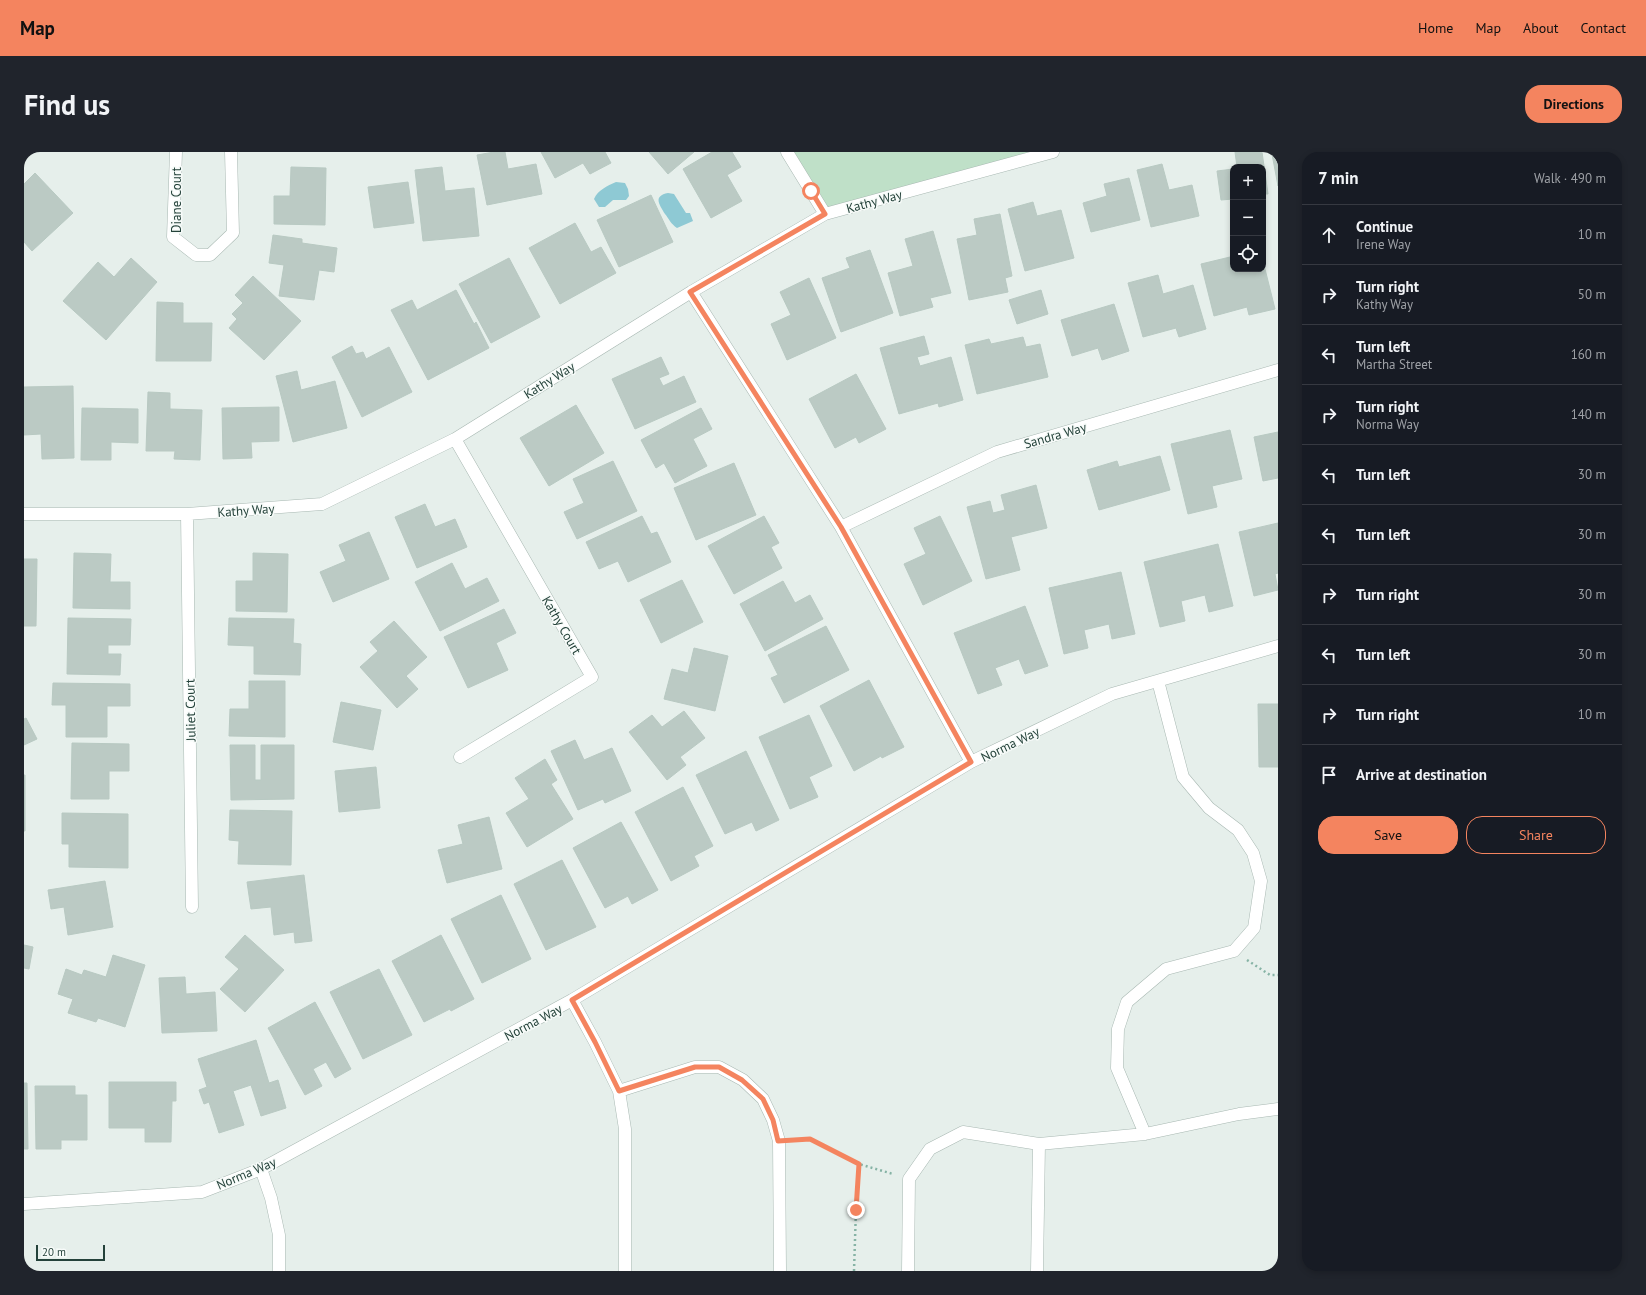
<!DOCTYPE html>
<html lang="en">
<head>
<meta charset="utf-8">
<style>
  body { margin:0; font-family:"PT Sans",sans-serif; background:#20242c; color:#f1f3f6 }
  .controls { position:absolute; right:12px; top:12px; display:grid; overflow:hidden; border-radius:8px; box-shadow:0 2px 6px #0003 }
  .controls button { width:36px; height:36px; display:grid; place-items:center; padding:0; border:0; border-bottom:1px solid #363941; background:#171b24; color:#f1f3f6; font:20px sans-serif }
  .scale { position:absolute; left:12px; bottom:10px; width:69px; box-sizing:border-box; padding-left:4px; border:2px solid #24423a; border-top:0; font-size:11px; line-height:14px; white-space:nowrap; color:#24423a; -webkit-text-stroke:3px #f7fbf9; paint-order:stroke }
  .stop { position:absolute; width:12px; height:12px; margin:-9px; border:3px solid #f4845f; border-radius:50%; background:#fff }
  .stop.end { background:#f4845f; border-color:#fff; box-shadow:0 1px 4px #0008 }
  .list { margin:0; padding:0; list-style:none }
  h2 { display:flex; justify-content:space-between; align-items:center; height:52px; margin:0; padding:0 16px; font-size:17px }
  h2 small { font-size:13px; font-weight:400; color:#9ea1a6 }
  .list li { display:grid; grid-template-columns:26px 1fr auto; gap:12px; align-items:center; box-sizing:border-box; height:60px; padding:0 16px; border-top:1px solid #363941 }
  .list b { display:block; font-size:15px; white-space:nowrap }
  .list p { margin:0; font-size:13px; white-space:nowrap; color:#9ea1a6 }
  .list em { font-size:13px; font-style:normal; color:#9ea1a6 }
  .actions { display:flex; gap:8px; padding:12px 16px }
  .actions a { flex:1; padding:9px 0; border:1px solid #f4845f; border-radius:16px; text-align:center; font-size:14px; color:#f4845f }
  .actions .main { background:#f4845f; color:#111 }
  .icon { flex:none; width:22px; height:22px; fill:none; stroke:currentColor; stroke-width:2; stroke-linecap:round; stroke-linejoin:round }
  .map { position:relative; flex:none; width:1254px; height:1119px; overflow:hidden; border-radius:16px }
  header { display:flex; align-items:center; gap:24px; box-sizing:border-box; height:56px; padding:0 20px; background:#f4845f; color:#111 }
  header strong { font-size:19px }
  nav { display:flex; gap:22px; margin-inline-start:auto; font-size:14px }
  .intro { display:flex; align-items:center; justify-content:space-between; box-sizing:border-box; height:96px; padding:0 24px }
  h1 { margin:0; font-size:28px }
  .button { padding:10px 18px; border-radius:16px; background:#f4845f; color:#111; font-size:14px; font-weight:700 }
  main { display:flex; gap:24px; padding:0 24px }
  aside { flex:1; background:#171b24; border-radius:16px; box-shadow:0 2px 6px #0003 }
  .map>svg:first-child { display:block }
  .green { fill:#bfe0c8 }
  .water { fill:#8ec9d4 }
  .building { fill:#bbcac4; stroke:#b8c9c2 }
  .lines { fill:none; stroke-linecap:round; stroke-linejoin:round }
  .minor-casing { stroke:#a8b8b2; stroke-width:13 }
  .path { stroke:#86b3a5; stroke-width:2.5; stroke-dasharray:2 3; stroke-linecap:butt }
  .minor { stroke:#fff; stroke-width:12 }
  .route { stroke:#f4845f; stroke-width:5 }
  .labels { text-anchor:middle; stroke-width:3; stroke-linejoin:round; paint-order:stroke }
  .street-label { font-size:13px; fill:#24423a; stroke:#f7fbf9 }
</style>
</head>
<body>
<header>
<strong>Map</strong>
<nav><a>Home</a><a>Map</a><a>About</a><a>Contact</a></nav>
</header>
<div class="intro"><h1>Find us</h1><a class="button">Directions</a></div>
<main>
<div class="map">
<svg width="1254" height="1119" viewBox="0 0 1254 1119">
  <rect width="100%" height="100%" fill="#e6efeb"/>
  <path class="green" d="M763 0H1029L801 62Z"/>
  <path class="water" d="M592 30 601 31 604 37 605 44 602 48H589L581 55H575L570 47C574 38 583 34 592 30Z
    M644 41 650 42 662 61H666L669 69 653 76C647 72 645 67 641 62 635 52 629 44 644 41Z"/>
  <path class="building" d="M470 0H481L484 17 512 12 518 42 463 53 453 3Z
    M517 0H581L587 11 566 22 559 11 531 26Z
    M625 0H670L644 22Z
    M688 0H708L717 15 703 23 718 49 687 66 659 17Z
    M1211 0H1238L1244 42H1239V15H1213Z
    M1254 1V34L1248 2Z
    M1138 12 1145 38 1168 33 1175 64 1127 75 1113 18Z
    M267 15 302 16 301 73 250 72V44H266Z
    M418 15 421 39 450 36 455 84 399 89 391 18Z
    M1209 17V47L1197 48 1193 19Z
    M11 21 49 61 8 99 0 90V32Z
    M1105 26 1116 68 1067 80 1059 51 1083 44 1080 32Z
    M384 30 390 71 350 76 344 35Z
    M627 43 649 90 595 115 573 68Z
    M1009 50 1013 64 1037 58 1050 106 1001 119 984 57Z
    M976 62 988 124 981 126 984 140 945 148 933 87 953 83 950 67Z
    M551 71 567 100 577 95 592 121 536 152 505 96Z
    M909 79 927 141 906 146 909 155 876 164 864 121 889 114 881 87Z
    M249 83 278 87V91L313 96 310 120 295 118 290 148 255 144 260 113 245 111Z
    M846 98 869 161 817 180 798 126 826 116 822 106Z
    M1206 105 1210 121 1224 117H1239L1240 113 1251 157 1225 163 1223 155 1190 164 1177 112Z
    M107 106 133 130 82 188 39 149 74 110 90 125Z
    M485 106 516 165 467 191 435 132Z
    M1134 123 1139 142 1169 133 1182 177 1155 185 1152 176 1119 185 1104 131Z
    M229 124 277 169 240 208 205 176 213 167 208 162 219 151 211 143Z
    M785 126 812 186 763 208 747 172 767 163 756 140Z
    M432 138 450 172 452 170 465 196 404 228 367 158 388 148 393 158Z
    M1017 138 1024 162 993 172 985 148Z
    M133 150 159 151V171H188L187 209H132Z
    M1090 152 1105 199 1078 208 1074 196 1048 204 1037 168Z
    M900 184 905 202 893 205 896 214 927 205 939 248 915 255 914 251 875 262 856 196Z
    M999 185 1002 195 1016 192 1024 225 953 242 941 193 965 187 967 192Z
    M328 194 332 202 339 200 342 207 365 195 388 240 338 265 308 205Z
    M637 205 645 222 635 226 639 234 660 224 672 250 611 277 588 227Z
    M273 219 277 238 311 229 323 276 269 290 252 224Z
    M832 222 862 277 835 291 832 285 811 296 785 247Z
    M49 234 50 306 18 307 17 282 0 283V235Z
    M124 240 146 241V257L178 258 176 308 150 307 151 299H122Z
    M552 253 580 301 525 334 496 286Z
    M255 255V289L227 290 228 306 199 307 198 256Z
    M58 256 114 257V291L87 290V308H57Z
    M677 256 688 277 669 287 683 314 651 331 640 311 632 316 617 288Z
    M1206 278 1218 327 1188 334 1193 355 1164 362 1147 292Z
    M1254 280V326L1239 329 1230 285Z
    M1136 304 1146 338 1075 358 1063 318 1093 309 1095 315Z
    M589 309 613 359 553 387 540 360 560 351 549 327Z
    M710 311 732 363 672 388 650 336Z
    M1012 333 1023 376 987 385 996 418 962 427 943 355 966 349 969 361 981 358 977 343Z
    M401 352 411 375 431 367 443 395 393 416 371 365Z
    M618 364 627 382 633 380 647 410 604 430 594 409 575 417 562 390Z
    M740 364 755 391 747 395 758 416 710 442 684 394Z
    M916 364 948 429 899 453 880 412 902 402 890 376Z
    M1254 371V421L1251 422 1254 438 1230 444 1215 380Z
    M345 380 365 427 309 450 296 420 322 409 315 393Z
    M1194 392 1209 454 1185 460 1181 443 1157 449 1161 469 1136 475 1120 410Z
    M50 401 87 402 86 430H106V457L49 456Z
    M229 401 264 402 263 460 212 459V429H229Z
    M0 407H13L12 474H0Z
    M428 411 441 437 463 426 475 449 416 479 391 430Z
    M1097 420 1111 482 1088 487 1085 472 1060 478 1064 496 1040 502 1025 436Z
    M658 428 679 470 637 491 616 448Z
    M759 429 771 451 786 443 799 467 741 499 716 452Z
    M1001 454 1024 514 1001 522 995 507 971 516 978 533 954 542 930 481Z
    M480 457 492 481 472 491 484 518 444 536 420 485Z
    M44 466 107 467 106 493H84V502H97L96 523 43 522Z
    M205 466 270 467 269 491 277 492 276 523 230 522V494L204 493Z
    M370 469 403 505 382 524 394 537 373 556 336 515 354 499 346 490Z
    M802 474 825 518 760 551 747 526 754 523 744 503Z
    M670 496 704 504 691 559 640 547 648 517 664 521Z
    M845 528 880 595 858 606 857 604 830 619 796 554Z
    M225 529H261V585L205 584 206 557H225Z
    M29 531 106 532V554H83V585H42V553H28Z
    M317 550 357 558 349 598 309 590Z
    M1234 552H1254V615H1235Z
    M660 559 681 586 656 605 662 613 643 628 605 580 628 563 638 575Z
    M785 563 808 614 785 625 794 645 766 657 735 585Z
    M2 566 13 587 0 593V567Z
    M551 588 560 608 588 596 607 639 581 651 579 647 554 658 527 599Z
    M48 591 105 592V619H85V647H47Z
    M206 593H231V628H237V593H270V647L207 648Z
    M722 599 755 668 732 679 728 670 701 682 672 623Z
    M521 607 533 628 527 632 549 667 503 695 482 661 505 647 491 626Z
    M352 615 356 656 315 660 311 619Z
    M0 623H1V679H0Z
    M659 635 689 694 670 704 675 714 647 729 611 660Z
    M206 658 268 659 267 713 214 712 215 689 205 688Z
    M38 661 104 662V716L45 715V692H38Z
    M465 665 478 717 423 731 414 698 439 692 434 673Z
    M597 670 634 738 608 752 604 744 581 756 549 696Z
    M538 708 572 775 522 798 490 732Z
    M280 723 288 789 271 791 270 780 250 783 247 755 227 757 223 730Z
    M81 729 89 775 44 783 40 755 27 757 24 738Z
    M477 743 507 807 458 831 427 767Z
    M221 783 260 818 221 860 196 837 215 817 201 805Z
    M417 783 450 847 427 859 426 857 400 870 368 809Z
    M0 793 9 795 5 817 0 816Z
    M89 803 121 813 101 875 74 866 72 870 44 861 49 847 34 842 42 817 58 823 60 818 82 825Z
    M355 817 388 883 339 907 306 840Z
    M161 825 162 842 191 840 193 879 138 881 135 826Z
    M291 850 327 917 311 926 302 910 289 917 298 934 281 943 244 876Z
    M232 888 245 931 254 928 262 956 237 964 227 933 209 939 220 973 195 981 185 950 180 952 175 938 183 935 174 907Z
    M85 930H152V949H148L147 990H121V976H85Z
    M0 931H3L4 997H0Z
    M11 934H51V943H63V988H37V997H12Z"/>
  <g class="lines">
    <defs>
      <path id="minor" d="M152 0 149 85 172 103H186L209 81 207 0
        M763 0 801 62
        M667 140 817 375 947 610
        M431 287 568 525 436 605
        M0 362H163L298 352 431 287 667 140 801 62 1029 0
        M163 362 168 755
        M817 375 973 300 1254 218
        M548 848 571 890 595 939
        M1121 982 1093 916 1094 877 1103 850 1142 817 1210 799 1230 776 1237 729 1229 701 1214 678 1185 656 1159 625 1134 529
        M237 1017 247 1046 255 1083V1119
        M0 1052 178 1040 237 1017 548 848 947 610 1088 542 1254 494
        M601 1119V977L595 939 671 915H695L719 928 739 947 749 968 755 989 756 1119
        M884 1119 885 1027 906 997 939 980 1015 992 1121 982 1215 962 1254 957
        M1013 1119 1015 992"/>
    </defs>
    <use href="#minor" class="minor-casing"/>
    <path class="path" d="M1223 808 1246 823H1254
      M773 988 786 987 835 1012 869 1022
      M830 1119 832 1057 835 1012"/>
    <use href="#minor" class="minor"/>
  </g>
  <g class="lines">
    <path class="route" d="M787 39 801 62 666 140 817 375 947 610 548 848 571 890 595 939 671 915H695L718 928 739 947 749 968 754 989 786 987 835 1012 832 1058"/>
  </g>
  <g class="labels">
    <g class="street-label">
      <text transform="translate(152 48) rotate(-90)" y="5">Diane Court</text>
      <text transform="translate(850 49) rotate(-15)" y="5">Kathy Way</text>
      <text transform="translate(525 228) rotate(-32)" y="5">Kathy Way</text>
      <text transform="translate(1031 283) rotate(-16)" y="5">Sandra Way</text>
      <text transform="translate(222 358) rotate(-4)" y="5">Kathy Way</text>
      <text transform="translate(538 473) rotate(60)" y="5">Kathy Court</text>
      <text transform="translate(166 558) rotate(-91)" y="5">Juliet Court</text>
      <text transform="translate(986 592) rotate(-26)" y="5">Norma Way</text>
      <text transform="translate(509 870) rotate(-28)" y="5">Norma Way</text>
      <text transform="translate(222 1021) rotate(-23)" y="5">Norma Way</text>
    </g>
  </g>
</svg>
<div class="controls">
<button>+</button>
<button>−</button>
<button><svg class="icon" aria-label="locate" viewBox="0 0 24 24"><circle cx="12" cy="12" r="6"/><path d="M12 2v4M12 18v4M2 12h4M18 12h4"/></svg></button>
</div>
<div class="scale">20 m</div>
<div class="stop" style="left:787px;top:39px"></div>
<div class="stop end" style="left:832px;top:1058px"></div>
</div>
<aside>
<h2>7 min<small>Walk · 490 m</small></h2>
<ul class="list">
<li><svg class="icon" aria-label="ahead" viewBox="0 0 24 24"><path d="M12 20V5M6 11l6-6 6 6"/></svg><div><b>Continue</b><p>Irene Way</p></div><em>10 m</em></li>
<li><svg class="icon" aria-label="right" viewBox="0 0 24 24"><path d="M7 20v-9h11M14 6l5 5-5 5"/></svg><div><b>Turn right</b><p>Kathy Way</p></div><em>50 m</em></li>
<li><svg class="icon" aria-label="left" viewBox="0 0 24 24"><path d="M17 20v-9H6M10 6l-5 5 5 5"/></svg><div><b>Turn left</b><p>Martha Street</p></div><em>160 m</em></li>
<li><svg class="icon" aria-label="right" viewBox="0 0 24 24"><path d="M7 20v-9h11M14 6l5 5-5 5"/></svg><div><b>Turn right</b><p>Norma Way</p></div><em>140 m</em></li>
<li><svg class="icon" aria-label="left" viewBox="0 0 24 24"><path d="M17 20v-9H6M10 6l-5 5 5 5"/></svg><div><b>Turn left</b></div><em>30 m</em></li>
<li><svg class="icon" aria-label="left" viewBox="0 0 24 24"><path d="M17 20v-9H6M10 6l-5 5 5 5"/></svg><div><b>Turn left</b></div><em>30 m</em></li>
<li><svg class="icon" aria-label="right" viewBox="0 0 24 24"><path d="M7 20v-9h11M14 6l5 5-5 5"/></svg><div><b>Turn right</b></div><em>30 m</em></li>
<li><svg class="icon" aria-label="left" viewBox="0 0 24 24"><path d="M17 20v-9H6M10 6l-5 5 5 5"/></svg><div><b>Turn left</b></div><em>30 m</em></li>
<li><svg class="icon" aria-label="right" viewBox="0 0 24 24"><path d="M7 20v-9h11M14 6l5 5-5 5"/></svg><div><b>Turn right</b></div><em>10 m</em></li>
<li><svg class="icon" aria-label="arrive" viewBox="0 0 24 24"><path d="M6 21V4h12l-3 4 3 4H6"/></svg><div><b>Arrive at destination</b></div></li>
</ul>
<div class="actions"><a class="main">Save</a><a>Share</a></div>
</aside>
</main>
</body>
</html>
